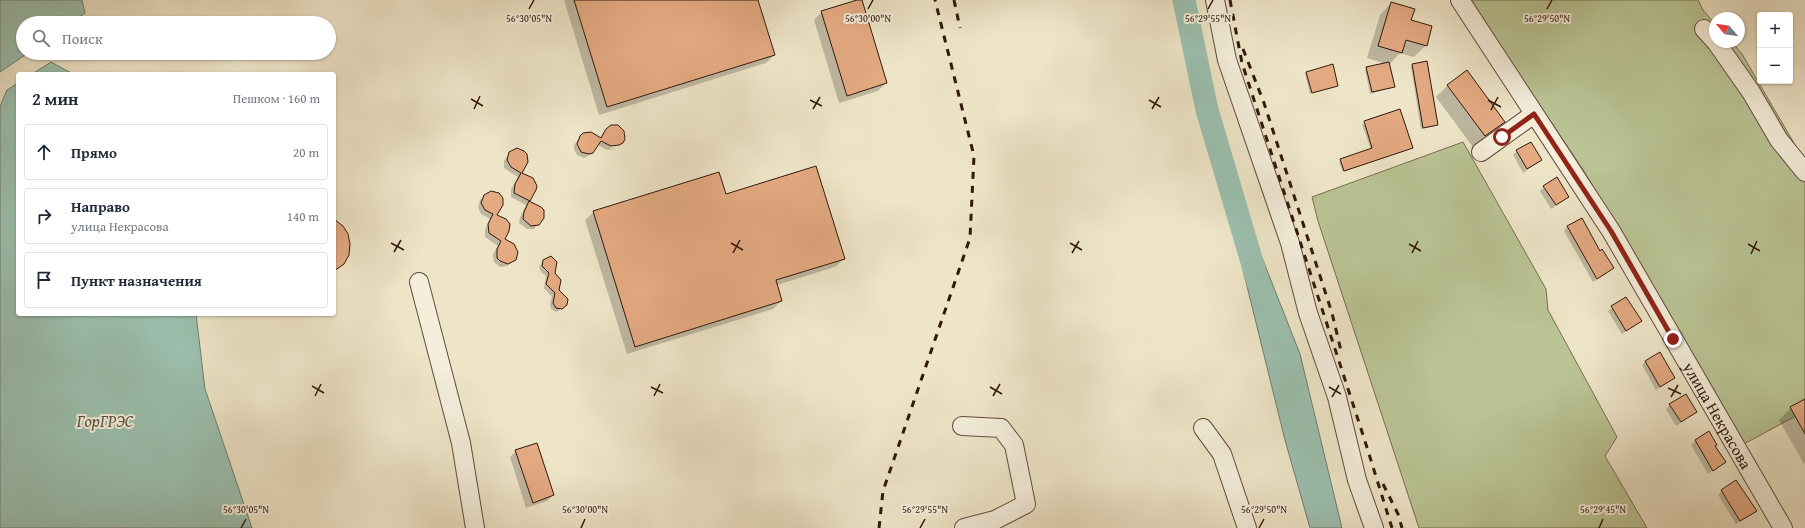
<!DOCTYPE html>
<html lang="ru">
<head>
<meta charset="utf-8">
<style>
  body { margin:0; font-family:"Gentium Book Plus",serif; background:#f6f6f7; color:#1f2937 }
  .controls { position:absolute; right:12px; top:12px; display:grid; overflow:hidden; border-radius:4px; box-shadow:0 1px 3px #0004 }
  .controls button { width:36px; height:36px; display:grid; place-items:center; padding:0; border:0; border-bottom:1px solid #e0e1e3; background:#fff; color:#1f2937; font:20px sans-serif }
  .compass { position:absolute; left:1709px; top:12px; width:36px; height:36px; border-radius:50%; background:#fff; box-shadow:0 1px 3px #0004; rotate:299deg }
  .stop { position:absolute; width:12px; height:12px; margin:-9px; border:3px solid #8f2418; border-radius:50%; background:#fff }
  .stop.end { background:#8f2418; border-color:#fff; box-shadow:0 1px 4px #0008 }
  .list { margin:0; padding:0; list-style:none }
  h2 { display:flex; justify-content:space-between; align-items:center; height:52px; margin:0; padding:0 16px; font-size:17px }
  h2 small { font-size:13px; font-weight:400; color:#747a83 }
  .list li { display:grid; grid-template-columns:26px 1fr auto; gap:12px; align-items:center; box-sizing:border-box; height:56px; margin:0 8px 8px; padding:0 8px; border:1px solid #e0e1e3; border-radius:4px }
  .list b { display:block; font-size:15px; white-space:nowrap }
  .list p { margin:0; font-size:13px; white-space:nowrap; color:#747a83 }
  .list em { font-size:13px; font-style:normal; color:#747a83 }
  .icon { flex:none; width:22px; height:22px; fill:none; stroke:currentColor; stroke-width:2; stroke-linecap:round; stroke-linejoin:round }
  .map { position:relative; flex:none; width:1805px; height:528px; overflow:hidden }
  .search { position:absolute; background:#fff; box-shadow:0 1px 3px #0004; left:16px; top:16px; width:320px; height:44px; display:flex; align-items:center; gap:10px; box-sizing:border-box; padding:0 14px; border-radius:22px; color:#747a83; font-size:15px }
  .panel { position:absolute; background:#fff; box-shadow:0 1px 3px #0004; left:16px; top:72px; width:320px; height:244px; border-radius:4px }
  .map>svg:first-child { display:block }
  .green { fill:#bac495; stroke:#766e50 }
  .water { fill:#9bc0af; stroke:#717d6e }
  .shadow { fill:#0003 }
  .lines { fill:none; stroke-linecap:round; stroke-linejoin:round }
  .river { stroke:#9bc0af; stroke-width:23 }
  .building { fill:#e4aa82; stroke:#32180c }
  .minor-casing { stroke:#614b3b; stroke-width:20 }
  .minor { stroke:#f4eedb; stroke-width:18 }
  .rail { stroke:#32180c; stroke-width:3; stroke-dasharray:7 7; stroke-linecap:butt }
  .route { stroke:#8f2418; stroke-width:5 }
  .ticks { fill:none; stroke:#32180c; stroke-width:1.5 }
  .labels { text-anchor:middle; stroke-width:4; stroke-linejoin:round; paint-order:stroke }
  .street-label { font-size:16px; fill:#32180c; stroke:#f4eedb }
  .water-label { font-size:17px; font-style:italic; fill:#575345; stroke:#f4eedb }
  .ticks-label { font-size:10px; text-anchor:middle; fill:#32180c; stroke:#f4eedb; stroke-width:4; stroke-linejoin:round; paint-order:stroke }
</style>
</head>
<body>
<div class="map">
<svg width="1805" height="528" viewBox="0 0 1805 528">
  <rect width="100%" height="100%" fill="#eee5c8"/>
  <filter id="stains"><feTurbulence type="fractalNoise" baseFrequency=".005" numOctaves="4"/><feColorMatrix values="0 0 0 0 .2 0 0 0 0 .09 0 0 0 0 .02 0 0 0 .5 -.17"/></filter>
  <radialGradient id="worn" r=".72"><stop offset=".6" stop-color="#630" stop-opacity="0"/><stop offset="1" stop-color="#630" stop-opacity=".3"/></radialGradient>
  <path class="green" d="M1469 0H1698L1703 10 1715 24V42H1732L1742 54 1805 162V411L1742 445 1690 350 1582 168Z
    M1463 142 1546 289 1548 310 1617 437 1605 456 1647 528H1419L1318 221 1312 197Z"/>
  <path class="water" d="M0 0H82L85 13 71 23H23V53H28L0 72Z
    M51 62 73 74H32Z
    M18 83V314H196L205 389 252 528H0V106L7 90Z
    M1259 250 1300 354 1342 528H1310L1285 440 1242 266V253Z"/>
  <path class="shadow" d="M564 0H757L774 55 766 63 599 115Z
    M1391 3 1410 21 1426 45 1414 57 1400 53 1389 65 1394 87 1370 94 1365 70 1386 64 1367 58 1380 15Z
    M822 12 886 83 878 91 839 103 814 20Z
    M1413 65 1437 125 1435 126 1421 129 1411 67Z
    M1307 72 1337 86 1310 94 1305 74Z
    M1467 72 1503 122 1492 134 1473 147 1436 97 1447 86Z
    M1400 111 1412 148 1343 172 1339 162 1341 160 1371 150 1362 124Z
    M606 130 619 145 610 147 611 149 616 148 614 149 607 150 598 145 591 154 584 158 577 155 574 149V145L583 134 600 138Z
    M1517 151 1541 160 1523 173 1513 155Z
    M508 155 527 162 521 173 532 179 528 201 540 208 538 224 534 229H527L519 223 520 217 526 205 511 197V189L518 177 504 168V161Z
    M1544 187 1568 197 1551 209 1540 191Z
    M491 192 502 196V205L496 215 512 262 507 266 500 267 494 262 493 254 498 246 485 237V229L490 219 481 214 478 207 480 200Z
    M725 195 844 259 835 267 777 285 781 301 773 309 627 354 585 220 594 212Z
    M1568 226 1613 268 1609 272 1593 282 1564 231Z
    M551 257 554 273 564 307 556 312 551 309 550 304 552 297 544 288 546 276 541 272 539 267 546 258Z
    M1626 298 1641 321 1622 334 1608 311Z
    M1646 361 1674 378 1656 390 1642 365Z
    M1670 405 1696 412 1676 426 1666 409Z
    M1805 407V463L1804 464 1779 420 1791 408Z
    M1695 441 1716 445 1714 447 1725 462 1708 474 1691 445Z
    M516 451 553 495 547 501 526 508 510 457Z
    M1722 491 1756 511 1736 524 1718 495Z"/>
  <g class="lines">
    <path class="river" d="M1184 0 1207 110 1258 282"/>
  </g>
  <path class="building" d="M574 0H758L775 55 607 107Z
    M857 0H862L887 83 847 96 821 11Z
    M1391 2 1415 9 1411 20 1432 26 1427 46 1406 40 1402 53 1378 46Z
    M1427 61 1438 125 1423 128 1412 64Z
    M1389 62 1395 87 1372 92 1366 67Z
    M1333 64 1338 86 1312 93 1306 72Z
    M1467 70 1505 122 1485 136 1447 85Z
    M1400 109 1413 148 1344 171 1340 159 1372 148 1364 121Z
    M611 125H618L624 131 625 139 623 143 619 145 611 146 601 141 593 153 589 154 581 152 577 144 580 136 583 133 591 132 601 138 606 129Z
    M1531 142 1542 160 1527 169 1516 150Z
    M517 148 524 151 527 154 528 162 522 173 533 178 537 186 536 190 530 201 514 193 515 184 521 173 511 167 507 160 509 152Z
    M816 166 845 259 776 280 782 301 635 347 593 211 719 172 726 194Z
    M1557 177 1569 197 1556 205 1543 186Z
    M491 191 499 193 503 198V205L497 215 506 219 510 224 509 231 505 239 514 244 518 252 516 260 508 264 500 261 497 258V249L501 241 489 233 488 224 493 214 485 210 481 203 484 195Z
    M529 201 541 207 544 210V218L539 225 531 226 523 219 524 212Z
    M1582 218 1600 251 1602 249 1614 268 1597 279 1567 226Z
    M334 219 343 226 348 234 350 244 349 255 344 264 334 271Z
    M551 256 557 262 555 273 561 280 559 290 568 299 567 305 562 309 556 308 553 303 555 293 546 284 549 273 542 266 543 260Z
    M1626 297 1642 321 1626 331 1611 306Z
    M1660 352 1675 378 1660 387 1645 361Z
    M1686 394 1697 412 1681 422 1669 404Z
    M1805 399V434L1790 407Z
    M1709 431 1717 445 1715 446 1726 462 1713 471 1695 440Z
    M537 443 554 495 533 503 515 450Z
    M1736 480 1757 511 1740 521 1721 490Z"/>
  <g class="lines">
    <defs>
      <g id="minor">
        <path d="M1215 0 1227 60 1290 243 1308 313 1337 397 1357 480 1374 528"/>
        <path id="s1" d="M1460 0 1611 231 1783 528"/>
        <path d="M1704 29 1715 41"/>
        <path d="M1716 42 1751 92 1779 140 1805 172"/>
        <path d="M1481 152 1534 114"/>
        <path d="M419 282 461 443 475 528"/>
        <path d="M962 426 1001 428 1014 445 1026 504 995 520 964 528"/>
        <path d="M1203 428 1222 454 1247 528"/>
      </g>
    </defs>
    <use href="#minor" class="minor-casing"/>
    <use href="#minor" class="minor"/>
    <path class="rail" d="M954 0 960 28
      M1230 0 1242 63 1364 438 1392 528
      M1243 49 1264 103 1332 313 1342 355
      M1383 484 1398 514 1402 528
      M879 528 883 491 970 238 974 156 935 0"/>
  </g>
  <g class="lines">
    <path class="route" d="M1502 137 1534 114 1611 231 1673 339"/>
  </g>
  <path class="ticks" d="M529 9 534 0M868 9 873 0M1208 9 1213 0M1547 9 1552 0M471 99 483 106M810 100 822 106M1149 100 1161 107M1488 100 1501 107M474 109 480 96M813 109 820 97M1152 109 1159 97M1491 110 1498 97M391 243 404 250M731 243 743 250M1070 243 1082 250M1409 244 1421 251M1748 244 1760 251M394 252 401 240M733 253 740 240M1072 253 1079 241M1412 253 1418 241M1751 254 1757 241M312 386 324 393M651 387 663 393M990 387 1002 394M1329 387 1341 394M1668 388 1681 394M315 396 321 384M654 396 660 384M993 396 1000 384M1332 397 1339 385M1671 397 1678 385M241 528 246 519M581 528 585 519M920 528 925 519M1259 528 1264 519M1599 528 1603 519"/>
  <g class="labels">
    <g class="street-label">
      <text dy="6" stroke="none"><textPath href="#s1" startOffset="489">улица Некрасова</textPath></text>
    </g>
    <g class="water-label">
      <text x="105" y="427">ГорГРЭС</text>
    </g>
  </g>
  <g class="ticks-label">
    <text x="1547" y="22">56°29'50"N</text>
    <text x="529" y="22">56°30'05"N</text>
    <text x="868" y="22">56°30'00"N</text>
    <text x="1208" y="22">56°29'55"N</text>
    <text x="246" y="513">56°30'05"N</text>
    <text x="585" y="513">56°30'00"N</text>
    <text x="925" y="513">56°29'55"N</text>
    <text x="1264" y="513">56°29'50"N</text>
    <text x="1603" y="513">56°29'45"N</text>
  </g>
  <rect width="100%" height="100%" filter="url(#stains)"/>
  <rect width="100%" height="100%" fill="url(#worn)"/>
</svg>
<div class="controls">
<button>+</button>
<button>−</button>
</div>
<svg class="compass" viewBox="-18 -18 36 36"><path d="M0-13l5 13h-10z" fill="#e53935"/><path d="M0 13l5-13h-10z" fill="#747a83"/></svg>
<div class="stop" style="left:1502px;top:137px"></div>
<div class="stop end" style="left:1673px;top:339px"></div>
<div class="search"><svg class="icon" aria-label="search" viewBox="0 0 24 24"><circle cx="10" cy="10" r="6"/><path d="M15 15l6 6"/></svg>Поиск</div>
<section class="panel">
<h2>2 мин<small>Пешком · 160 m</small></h2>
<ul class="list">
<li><svg class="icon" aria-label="ahead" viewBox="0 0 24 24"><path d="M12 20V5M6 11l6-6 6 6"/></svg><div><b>Прямо</b></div><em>20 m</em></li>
<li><svg class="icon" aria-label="right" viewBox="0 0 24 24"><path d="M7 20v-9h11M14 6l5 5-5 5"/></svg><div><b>Направо</b><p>улица Некрасова</p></div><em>140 m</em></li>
<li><svg class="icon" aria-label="arrive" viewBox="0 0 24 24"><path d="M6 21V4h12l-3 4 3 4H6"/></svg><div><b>Пункт назначения</b></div></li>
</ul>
</section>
</div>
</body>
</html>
